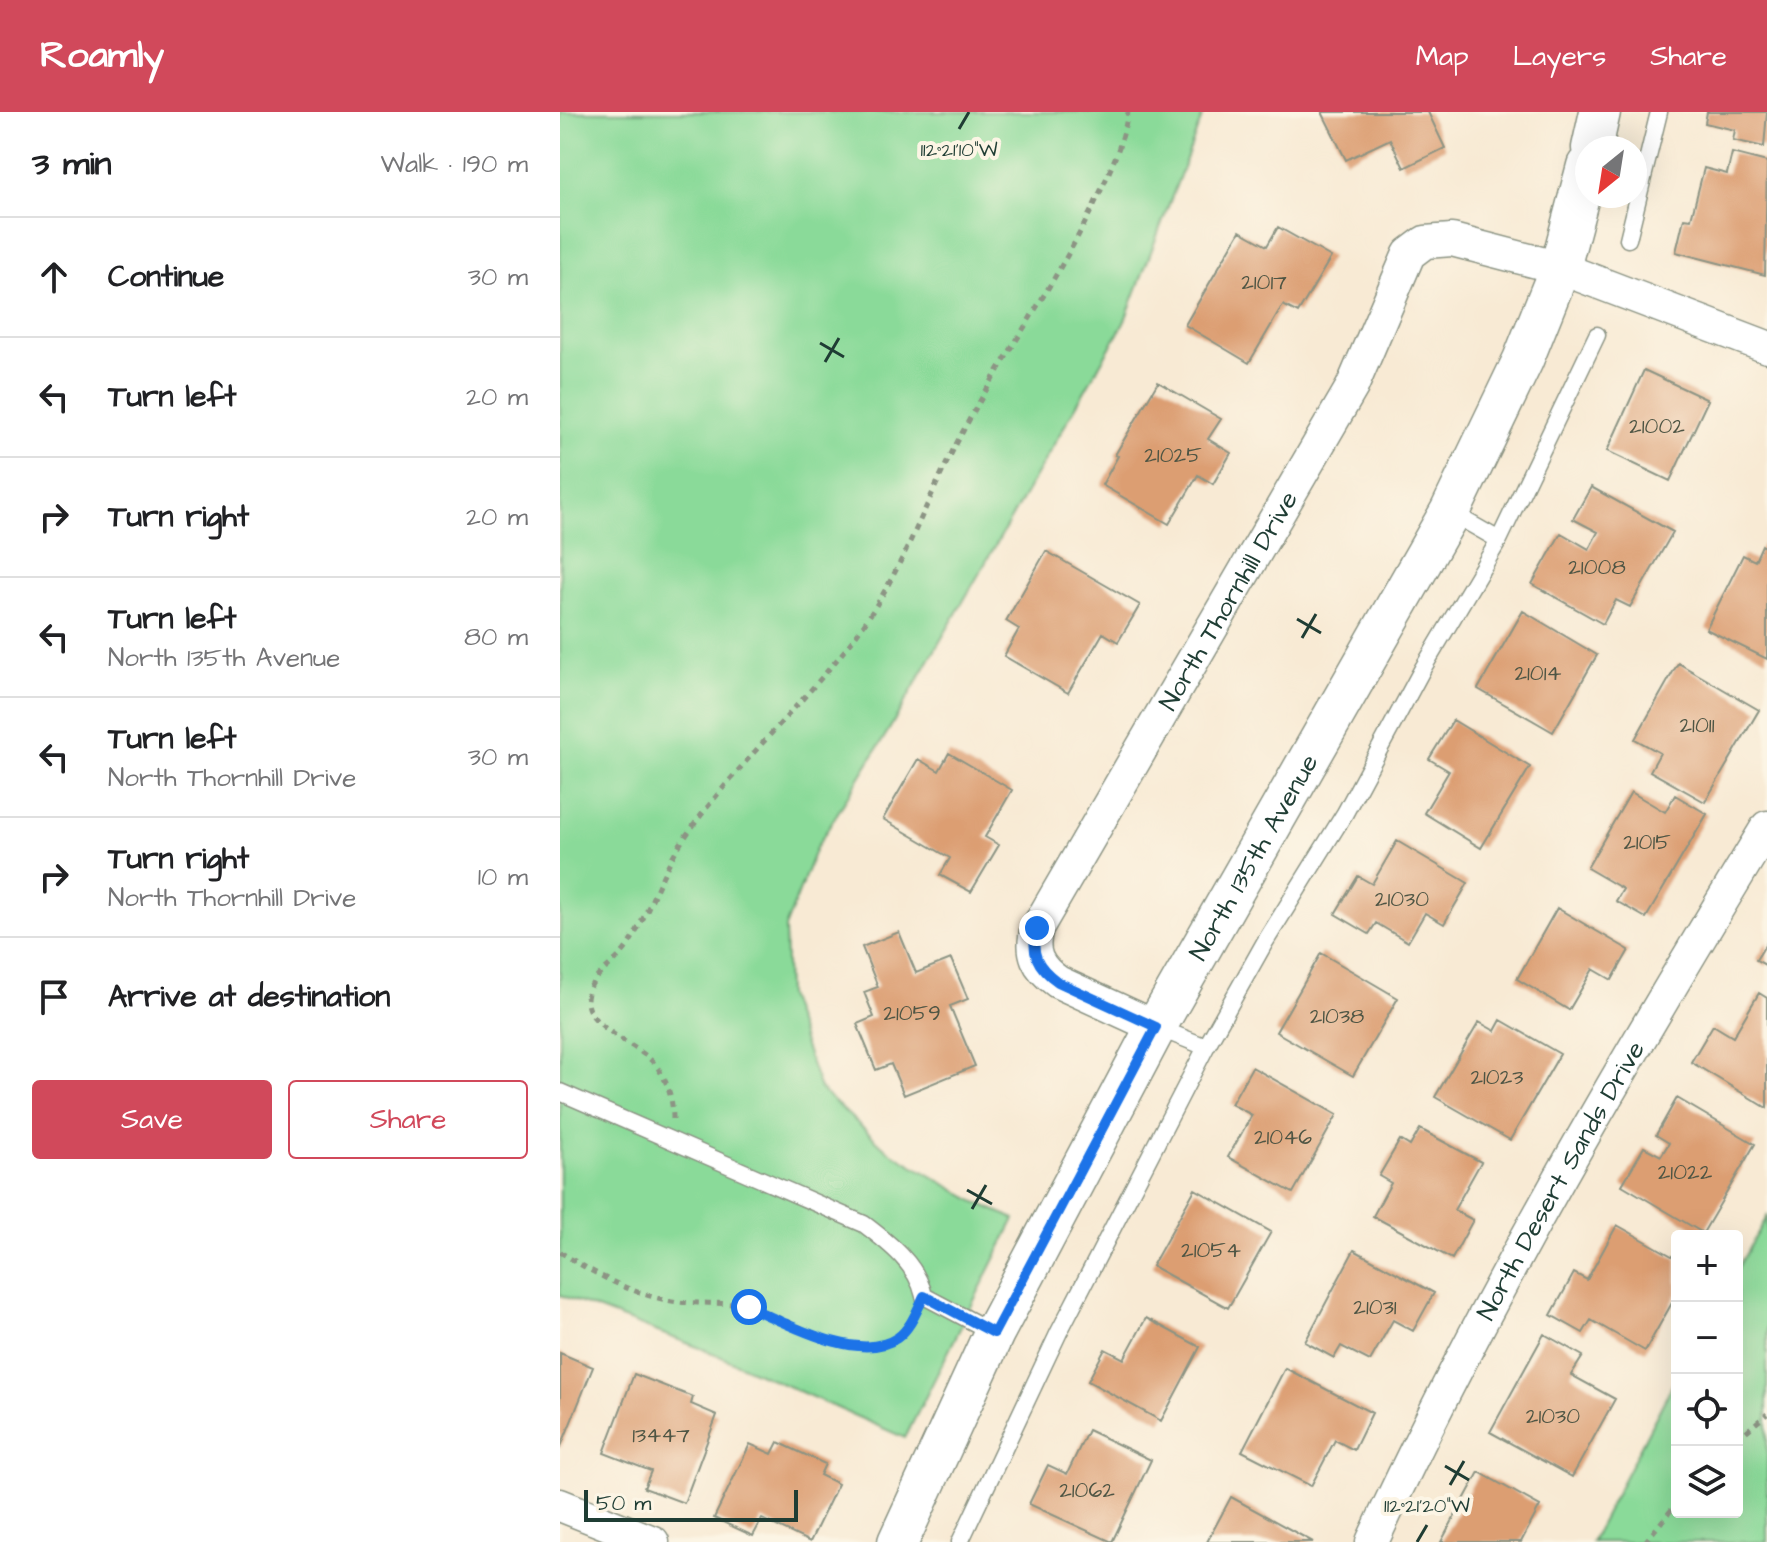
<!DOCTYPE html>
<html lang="en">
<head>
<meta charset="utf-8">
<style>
  body { margin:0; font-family:"Architects Daughter",sans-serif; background:#f2f2f2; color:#202124 }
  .controls { position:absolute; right:24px; bottom:24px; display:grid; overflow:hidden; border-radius:8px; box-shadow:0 8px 32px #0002 }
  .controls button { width:72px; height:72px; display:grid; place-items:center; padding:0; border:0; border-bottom:2px solid #e0e0e0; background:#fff; color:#202124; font:40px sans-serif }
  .compass { position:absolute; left:1015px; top:24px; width:72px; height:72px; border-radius:50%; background:#fff; box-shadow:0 8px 32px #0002; rotate:210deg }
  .scale { position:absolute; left:24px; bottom:20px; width:214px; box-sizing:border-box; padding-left:8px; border:4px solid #1f3d34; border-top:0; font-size:22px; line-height:28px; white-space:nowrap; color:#1f3d34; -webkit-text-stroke:6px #fcf5e5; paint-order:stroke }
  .stop { position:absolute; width:24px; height:24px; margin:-18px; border:6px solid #1a73e8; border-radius:50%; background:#fff }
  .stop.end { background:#1a73e8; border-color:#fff; box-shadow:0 2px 8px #0008 }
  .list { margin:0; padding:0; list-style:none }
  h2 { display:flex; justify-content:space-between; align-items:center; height:104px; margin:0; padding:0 32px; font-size:34px }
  h2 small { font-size:26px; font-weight:400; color:#757577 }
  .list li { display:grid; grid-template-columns:52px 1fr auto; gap:24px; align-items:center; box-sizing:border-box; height:120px; padding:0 32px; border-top:2px solid #e0e0e0 }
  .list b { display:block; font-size:30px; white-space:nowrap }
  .list p { margin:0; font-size:26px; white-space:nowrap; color:#757577 }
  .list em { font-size:26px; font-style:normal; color:#757577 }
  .actions { display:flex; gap:16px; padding:24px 32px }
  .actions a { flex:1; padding:18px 0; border:2px solid #d1495b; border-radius:8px; text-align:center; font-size:28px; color:#d1495b }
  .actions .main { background:#d1495b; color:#fff }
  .icon { flex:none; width:44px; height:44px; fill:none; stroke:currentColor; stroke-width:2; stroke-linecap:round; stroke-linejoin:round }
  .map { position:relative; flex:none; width:1207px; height:1430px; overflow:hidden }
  header { display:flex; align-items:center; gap:48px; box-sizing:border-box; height:112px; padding:0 40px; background:#d1495b; color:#fff }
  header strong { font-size:38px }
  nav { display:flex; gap:44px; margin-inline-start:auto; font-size:28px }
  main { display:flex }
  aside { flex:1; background:#fff }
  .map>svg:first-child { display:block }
  .green { fill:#8ada99; stroke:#548c66; stroke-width:2 }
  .building { fill:#dc9e72 }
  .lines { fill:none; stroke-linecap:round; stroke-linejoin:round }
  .service-casing { stroke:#8c9484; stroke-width:19 }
  .minor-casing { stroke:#8c9484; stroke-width:35 }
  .tertiary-casing { stroke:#8c9484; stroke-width:43 }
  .path { stroke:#8c9484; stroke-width:5; stroke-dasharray:6 6; stroke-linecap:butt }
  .service { stroke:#fff; stroke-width:16 }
  .minor { stroke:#fff; stroke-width:32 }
  .tertiary { stroke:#fff; stroke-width:40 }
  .route { stroke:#1a73e8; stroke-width:10 }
  .ticks { fill:none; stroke:#1f3d34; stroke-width:3 }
  .labels { text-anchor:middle; stroke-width:8; stroke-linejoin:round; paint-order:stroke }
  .number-label { font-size:22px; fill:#4e5544 }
  .street-label { font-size:26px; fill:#1f3d34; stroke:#fcf5e5 }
  .ticks-label { font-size:20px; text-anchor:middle; fill:#1f3d34; stroke:#fcf5e5; stroke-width:8; stroke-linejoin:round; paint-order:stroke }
</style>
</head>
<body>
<header>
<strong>Roamly</strong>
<nav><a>Map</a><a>Layers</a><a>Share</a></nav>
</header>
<main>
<aside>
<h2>3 min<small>Walk · 190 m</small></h2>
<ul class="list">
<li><svg class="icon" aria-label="ahead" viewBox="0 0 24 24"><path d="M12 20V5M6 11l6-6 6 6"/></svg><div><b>Continue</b></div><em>30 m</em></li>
<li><svg class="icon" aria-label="left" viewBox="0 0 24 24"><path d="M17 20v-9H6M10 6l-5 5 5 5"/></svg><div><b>Turn left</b></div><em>20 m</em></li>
<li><svg class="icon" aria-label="right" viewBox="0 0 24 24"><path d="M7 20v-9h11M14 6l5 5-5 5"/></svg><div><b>Turn right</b></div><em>20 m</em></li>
<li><svg class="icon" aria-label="left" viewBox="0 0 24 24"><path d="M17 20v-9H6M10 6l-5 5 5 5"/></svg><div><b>Turn left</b><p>North 135th Avenue</p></div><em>80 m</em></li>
<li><svg class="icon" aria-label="left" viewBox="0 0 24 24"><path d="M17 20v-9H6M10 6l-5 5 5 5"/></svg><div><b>Turn left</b><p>North Thornhill Drive</p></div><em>30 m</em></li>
<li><svg class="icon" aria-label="right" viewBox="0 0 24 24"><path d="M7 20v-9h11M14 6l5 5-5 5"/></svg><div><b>Turn right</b><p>North Thornhill Drive</p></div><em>10 m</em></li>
<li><svg class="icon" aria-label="arrive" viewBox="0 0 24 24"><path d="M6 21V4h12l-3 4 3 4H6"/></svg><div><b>Arrive at destination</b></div></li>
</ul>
<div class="actions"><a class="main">Save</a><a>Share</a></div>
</aside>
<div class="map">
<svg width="1207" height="1430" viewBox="0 0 1207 1430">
  <rect width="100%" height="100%" fill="#fcf5e5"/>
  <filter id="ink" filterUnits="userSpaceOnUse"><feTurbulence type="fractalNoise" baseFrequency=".0125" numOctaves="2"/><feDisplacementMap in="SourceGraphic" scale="16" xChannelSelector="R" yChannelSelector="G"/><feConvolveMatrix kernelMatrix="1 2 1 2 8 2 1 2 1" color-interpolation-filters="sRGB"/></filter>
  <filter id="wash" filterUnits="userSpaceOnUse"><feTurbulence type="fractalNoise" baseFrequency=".006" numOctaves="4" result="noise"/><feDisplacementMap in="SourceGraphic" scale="32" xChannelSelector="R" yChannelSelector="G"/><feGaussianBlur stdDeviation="1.8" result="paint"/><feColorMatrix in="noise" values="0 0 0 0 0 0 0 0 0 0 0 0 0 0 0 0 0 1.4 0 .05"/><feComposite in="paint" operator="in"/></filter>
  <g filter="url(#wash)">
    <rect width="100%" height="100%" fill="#f8ead4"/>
    <path class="green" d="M0 0H644L564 211 330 616 256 736 225 816 227 883 260 977 327 1038 416 1090 455 1107 345 1326 148 1239 0 1183Z
      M1207 1105V1430H1031L1117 1264V1400H1177V1157Z"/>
    <g id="blocks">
      <path class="building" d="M762 0H868L885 36 844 56 830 27 786 48Z
        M1147 0H1207L1204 35 1173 28 1175 18 1145 11Z
        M1172 41 1207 50 1205 163 1116 140 1124 106 1131 107 1144 56 1167 62Z
        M718 115 771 145 738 201 723 193 689 251 625 213 680 119 707 134Z
        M1084 258 1148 288 1110 369 1047 339Z
        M598 270 661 307 648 327 671 341 653 372 638 363 609 412 542 373 558 344 555 343Z
        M1031 375 1113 420 1070 495 1056 488 1043 512 972 472 1001 421 1029 437 1038 420 1013 407Z
        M1202 433 1207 436V547L1146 517 1183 443 1195 449Z
        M486 439 580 493 558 530 543 521 508 581 444 544 459 517 446 509Z
        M963 499 1037 543 993 620 918 577Z
        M1118 551 1199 598 1145 690 1090 659 1100 641 1075 627Z
        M893 608 970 655 921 736 864 701 889 659 869 647Z
        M389 641 452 678 425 725 439 733 411 780 380 763 390 746 323 707 358 647 379 659Z
        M1071 680 1105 700 1115 683 1147 702 1086 806 1056 789 1063 777 1027 756Z
        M837 729 908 771 884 812 865 801 848 830 816 811 809 822 775 802 798 764 812 772Z
        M997 796 1069 838 1052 868 1033 857 1009 898 957 867Z
        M339 820 356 861 391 847 408 887 390 894 415 954 344 983 331 952 316 958 297 912 314 905 304 880 318 875 302 835Z
        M1207 830V854L1196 848Z
        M761 841 838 886 793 964 716 920Z
        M1199 881 1207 886V996L1131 950 1153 913 1173 925Z
        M941 908 1000 942 950 1028 875 985 919 910 935 919Z
        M692 955 777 1003 733 1081 668 1045 692 1003 671 992Z
        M1117 986 1195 1032 1143 1121 1062 1073 1084 1035 1101 1044 1109 1031 1096 1023Z
        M860 1017 921 1050 894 1098 913 1108 892 1147 813 1104 831 1071 819 1064 840 1028 850 1034Z
        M635 1077 711 1120 668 1196 592 1154Z
        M1057 1113 1117 1147V1182L1085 1239 1031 1208 1023 1221 991 1203 1014 1161 1027 1168Z
        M794 1138 874 1181 853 1219 833 1208 810 1249 781 1234 774 1246 745 1230Z
        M586 1206 640 1235 601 1309 528 1269 545 1237 564 1247Z
        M984 1222 1023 1244 1011 1263 1055 1287 1012 1365 930 1320Z
        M0 1241 33 1255 0 1337Z
        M725 1256 812 1301 794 1338 775 1328 751 1374 682 1339Z
        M74 1262 133 1285 131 1292 157 1303 124 1391 84 1376 91 1359 44 1341Z
        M528 1318 591 1348 552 1430 469 1392 488 1353 507 1362Z
        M218 1330 265 1352 260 1363 278 1372 250 1430 202 1407 193 1424 154 1406 190 1332 212 1342Z
        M919 1360 980 1394 961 1430H881Z
        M671 1385 753 1430H647Z"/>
    </g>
  </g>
  <g filter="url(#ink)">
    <use href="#blocks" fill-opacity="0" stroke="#8c9484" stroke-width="2"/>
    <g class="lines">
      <defs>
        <path id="service" d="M1068 127 1099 0
          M890 400 939 428
          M596 915 646 935
          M0 980 304 1112C329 1131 357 1152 364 1184L434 1221
          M400 1430 499 1220 646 935 705 830 785 701 863 556 939 428 1037 223"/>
        <g id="minor">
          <path id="s1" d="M596 915 498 870C477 855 470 841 477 816L792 275 849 142 865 130 892 128 1000 156 1207 235"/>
          <path d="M0 1393 93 1430"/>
          <path id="s2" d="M812 1430C926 1183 1065 948 1207 715"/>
        </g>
        <g id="tertiary">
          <path d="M1032 36 1040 0"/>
          <path id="s3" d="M338 1430 434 1221 596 915 890 400 963 248 1000 156 1027 54"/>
        </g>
      </defs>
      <use href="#service" class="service-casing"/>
      <use href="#minor" class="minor-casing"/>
      <use href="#tertiary" class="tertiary-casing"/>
      <path class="path" d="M113 1007C113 987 107 966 94 951 78 933 24 913 27 887 29 863 55 853 67 835 89 802 100 761 123 728 170 660 232 603 284 539 340 470 361 397 402 321 444 243 496 171 535 91 549 61 563 32 568 0
        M0 1140C35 1162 71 1182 112 1189 136 1193 161 1189 185 1194 235 1205 319 1275 355 1203
        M1177 1327 1207 1302
        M1085 1430 1117 1391"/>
      <use href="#service" class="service"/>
      <use href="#minor" class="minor"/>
      <use href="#tertiary" class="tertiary"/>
    </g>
  </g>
  <g class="lines" filter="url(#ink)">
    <path class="route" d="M189 1195C226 1211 299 1252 337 1226 351 1216 357 1198 364 1184L434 1221 596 915 498 870C477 855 470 841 477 816"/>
  </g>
  <path class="ticks" d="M399 17 409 0M260 231 284 245M265 250 279 226M737 507 761 521M742 526 756 502M407 1078 432 1092M412 1097 426 1073M885 1354 909 1368M890 1373 904 1349M857 1430 867 1413"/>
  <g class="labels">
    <g class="number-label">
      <text x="704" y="177">21017</text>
      <text x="1097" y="321">21002</text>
      <text x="613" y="350">21025</text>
      <text x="1037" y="462">21008</text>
      <text x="978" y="568">21014</text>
      <text x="1137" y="620">21011</text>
      <text x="1087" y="737">21015</text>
      <text x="842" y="794">21030</text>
      <text x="352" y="908">21059</text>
      <text x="777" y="911">21038</text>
      <text x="937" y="972">21023</text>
      <text x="723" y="1032">21046</text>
      <text x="1125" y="1067">21022</text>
      <text x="651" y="1145">21054</text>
      <text x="815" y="1202">21031</text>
      <text x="993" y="1311">21030</text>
      <text x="101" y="1330">13447</text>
      <text x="527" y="1385">21062</text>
    </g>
    <g class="street-label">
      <text dy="9" stroke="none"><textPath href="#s1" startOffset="550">North Thornhill Drive</textPath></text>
      <text dy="9" stroke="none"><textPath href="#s3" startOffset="772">North 135th Avenue</textPath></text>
      <text dy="9" stroke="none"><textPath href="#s2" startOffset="408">North Desert Sands Drive</textPath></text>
    </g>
  </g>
  <g class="ticks-label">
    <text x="399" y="44">112°21'10"W</text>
    <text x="867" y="1400">112°21'20"W</text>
  </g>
</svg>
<div class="controls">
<button>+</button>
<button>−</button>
<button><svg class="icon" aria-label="locate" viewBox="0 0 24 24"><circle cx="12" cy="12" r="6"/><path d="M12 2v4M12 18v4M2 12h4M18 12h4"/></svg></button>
<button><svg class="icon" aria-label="layers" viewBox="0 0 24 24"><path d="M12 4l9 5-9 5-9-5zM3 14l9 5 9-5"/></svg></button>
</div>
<svg class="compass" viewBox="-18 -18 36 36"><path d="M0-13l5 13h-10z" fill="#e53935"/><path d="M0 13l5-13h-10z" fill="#757577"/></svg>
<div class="scale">50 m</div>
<div class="stop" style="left:189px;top:1195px"></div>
<div class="stop end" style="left:477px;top:816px"></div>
</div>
</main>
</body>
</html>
